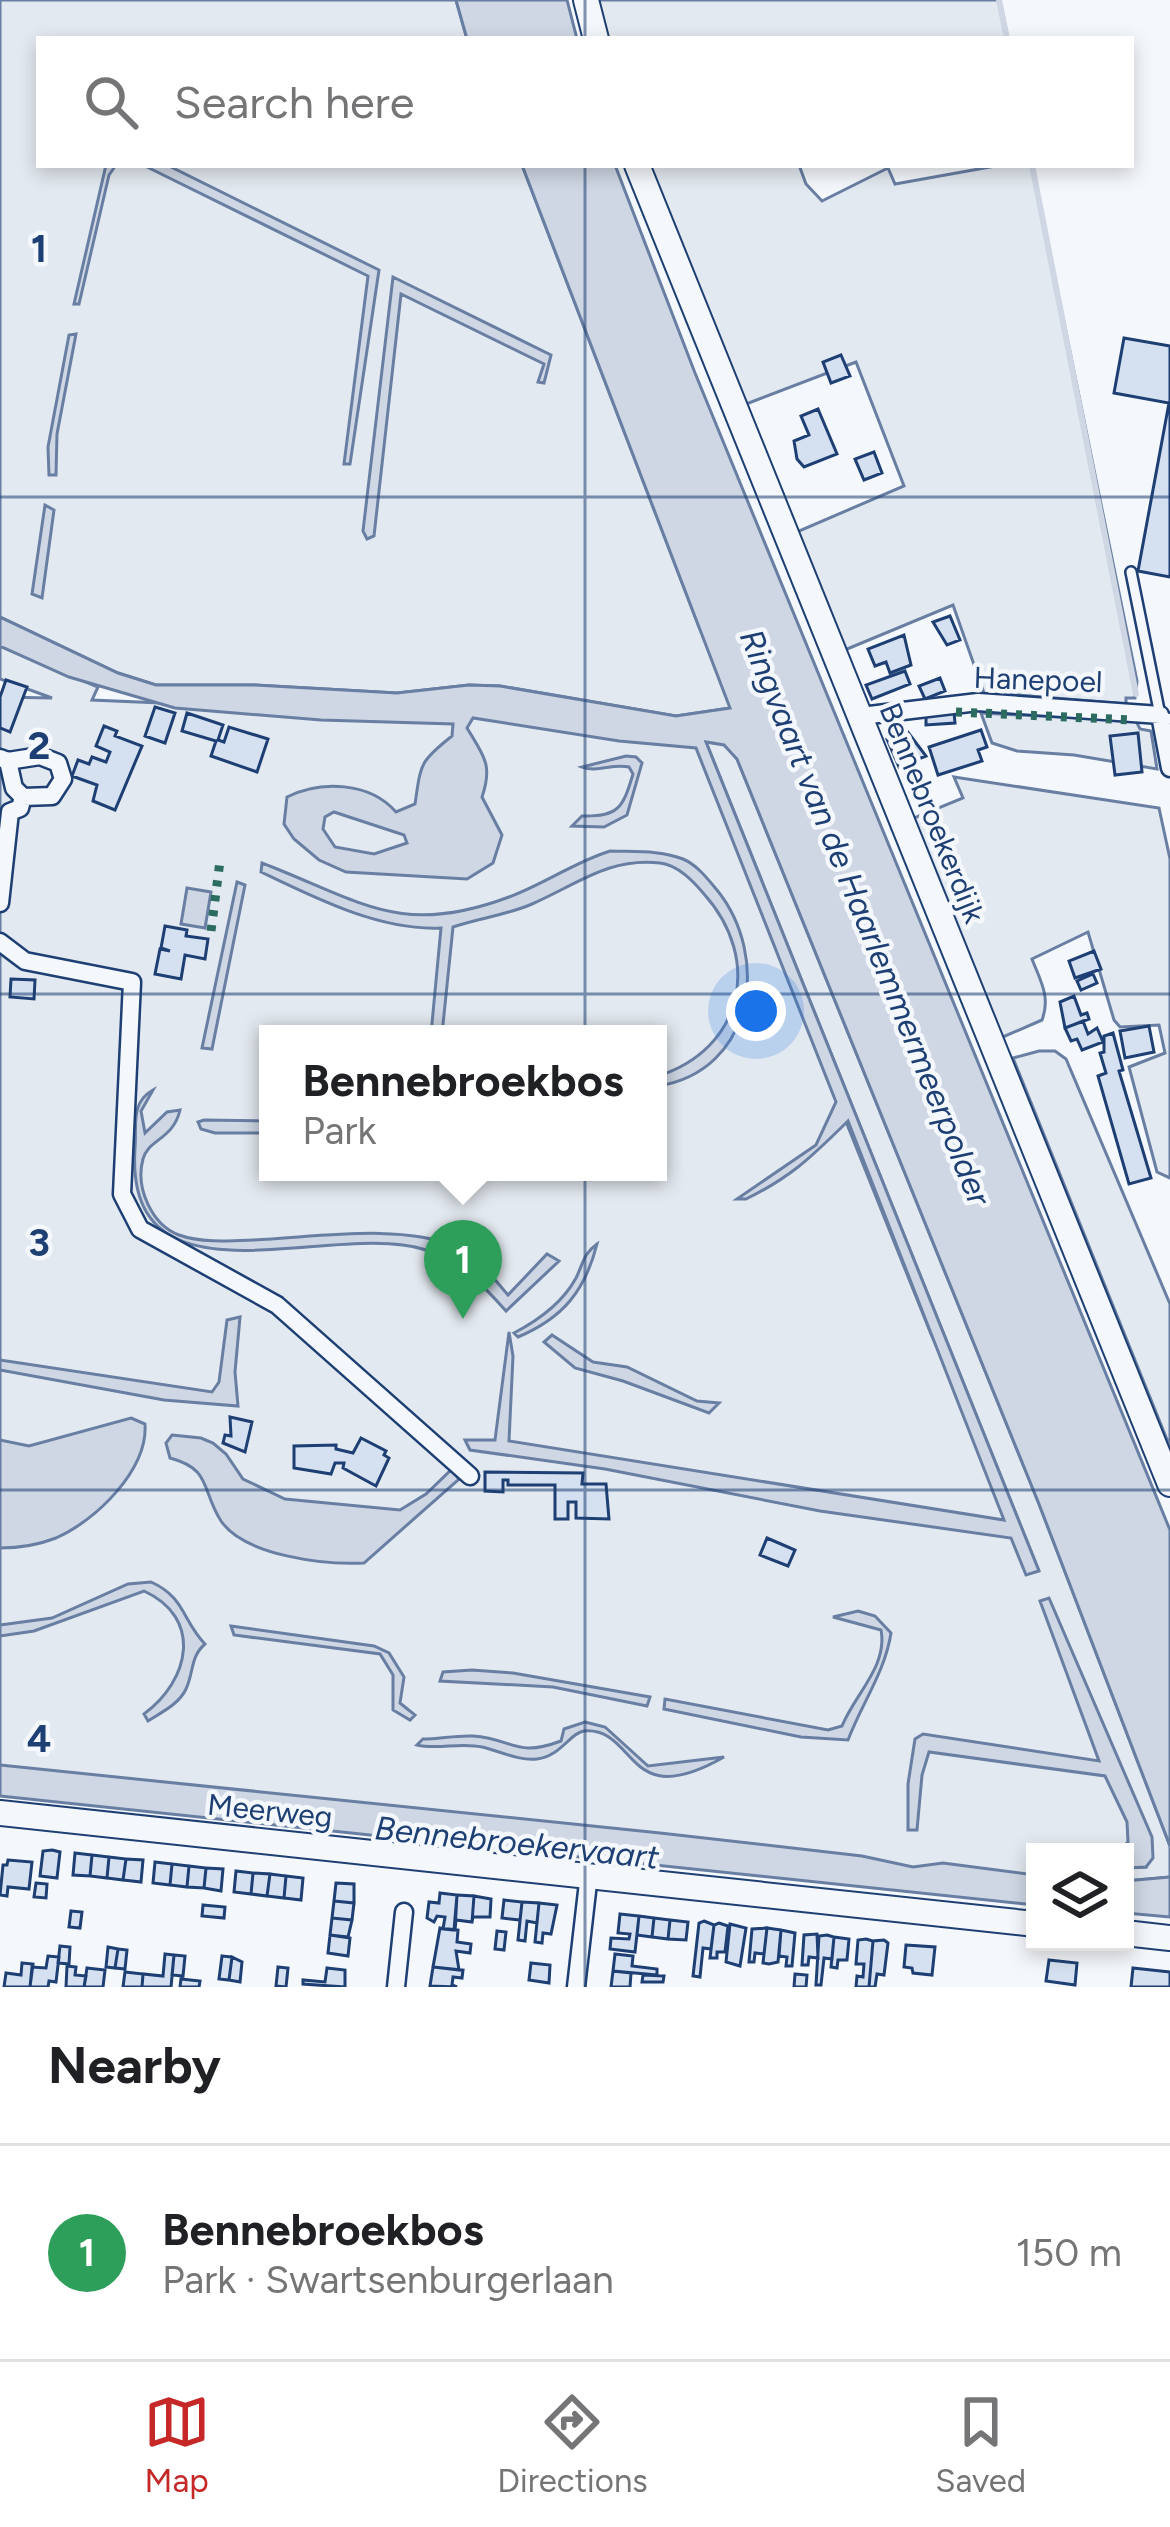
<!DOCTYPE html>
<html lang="en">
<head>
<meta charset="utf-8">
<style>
  body { margin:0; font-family:Figtree,sans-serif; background:#f2f2f2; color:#202124 }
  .controls { position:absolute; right:36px; bottom:36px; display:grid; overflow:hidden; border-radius:0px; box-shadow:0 6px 18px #0003 }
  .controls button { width:108px; height:108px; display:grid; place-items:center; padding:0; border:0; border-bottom:3px solid #e0e0e0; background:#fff; color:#202124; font:60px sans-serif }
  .you { position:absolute; left:756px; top:1011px; width:42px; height:42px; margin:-30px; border:9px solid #fff; border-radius:50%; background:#1a73e8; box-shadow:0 0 0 18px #1a73e833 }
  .badge { display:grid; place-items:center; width:78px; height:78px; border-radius:50%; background:#c62828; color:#fff; font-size:39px; font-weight:700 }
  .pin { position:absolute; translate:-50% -99px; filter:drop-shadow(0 3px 6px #0008) }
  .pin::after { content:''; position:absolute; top:63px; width:42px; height:36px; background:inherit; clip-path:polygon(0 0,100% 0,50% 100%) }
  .popup { position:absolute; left:259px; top:1025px; width:408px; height:156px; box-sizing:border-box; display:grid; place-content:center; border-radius:0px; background:#fff; filter:drop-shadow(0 3px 9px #0005); font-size:39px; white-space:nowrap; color:#757577 }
  .popup b { font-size:45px; color:#202124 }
  .popup::after { content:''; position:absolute; left:50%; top:100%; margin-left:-24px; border:24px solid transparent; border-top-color:#fff }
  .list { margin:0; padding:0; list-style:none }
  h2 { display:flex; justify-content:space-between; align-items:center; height:156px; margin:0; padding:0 48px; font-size:51px }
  h2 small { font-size:39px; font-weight:400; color:#757577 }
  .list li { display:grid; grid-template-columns:78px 1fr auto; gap:36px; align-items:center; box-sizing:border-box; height:216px; padding:0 48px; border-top:3px solid #e0e0e0 }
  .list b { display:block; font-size:45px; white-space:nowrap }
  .list p { margin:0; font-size:39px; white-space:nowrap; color:#757577 }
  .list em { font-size:39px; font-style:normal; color:#757577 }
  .icon { flex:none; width:66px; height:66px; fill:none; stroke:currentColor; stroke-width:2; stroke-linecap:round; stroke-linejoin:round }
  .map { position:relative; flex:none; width:1170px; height:1987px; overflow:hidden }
  .search { position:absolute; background:#fff; box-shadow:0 6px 18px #0003; left:36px; right:36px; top:36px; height:132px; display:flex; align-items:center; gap:30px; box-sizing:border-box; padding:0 42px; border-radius:0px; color:#757577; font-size:45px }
  .sheet { height:372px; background:#fff }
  nav { display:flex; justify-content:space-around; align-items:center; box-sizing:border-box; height:168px; border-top:3px solid #e0e0e0; background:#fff; font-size:33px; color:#757577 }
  nav a { display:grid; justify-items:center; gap:6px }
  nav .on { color:#c62828 }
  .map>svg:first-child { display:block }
  .green { fill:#e3e9f0; stroke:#687fa3; stroke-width:3; fill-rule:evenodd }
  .water { fill:#cfd7e4; stroke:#687fa3; stroke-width:3; fill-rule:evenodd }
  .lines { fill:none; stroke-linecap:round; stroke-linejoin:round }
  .stream { stroke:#cfd7e4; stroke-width:6 }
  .building { fill:#d5e0f0; stroke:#1d3f73; stroke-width:3 }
  .lane-casing { stroke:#1d3f73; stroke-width:14 }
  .street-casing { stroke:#1d3f73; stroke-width:21 }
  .secondary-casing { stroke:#1d3f73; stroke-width:28 }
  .lane { stroke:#f4f7fb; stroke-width:9 }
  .street { stroke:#f4f7fb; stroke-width:16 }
  .secondary { stroke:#f4f7fb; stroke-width:24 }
  .hedge { stroke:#2c6c60; stroke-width:9; stroke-dasharray:6 9; stroke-linecap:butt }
  .grid { fill:none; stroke:#1d3f73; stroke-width:3; stroke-opacity:0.55 }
  .labels { text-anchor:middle; stroke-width:9; stroke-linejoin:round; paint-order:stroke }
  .street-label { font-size:30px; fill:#1d3f73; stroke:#f4f7fb }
  .water-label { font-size:33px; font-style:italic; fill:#1d3f73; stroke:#f4f7fb }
  .grid-label { font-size:39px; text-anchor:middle; font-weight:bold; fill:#1d3f73; stroke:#f4f7fb; stroke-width:9; stroke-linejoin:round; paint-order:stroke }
</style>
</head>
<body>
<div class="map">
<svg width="1170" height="1987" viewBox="0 0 1170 1987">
  <rect width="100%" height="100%" fill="#f4f7fb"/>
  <path class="green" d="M0 0H456L467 39H39V165H522L699 627 732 699 730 708 676 716 500 686 469 685 397 693 255 685H156L118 673 0 617Z
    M590 0H1000L1008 39H601Z
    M643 165H799L806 184 822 201 888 168 895 184 1001 165H1032L1137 681 1135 698H1126V704L1007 694 985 696 953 605 840 652 792 534 904 486 856 362 741 406Z
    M0 646 98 687 92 700 514 718 638 742 696 747 931 1334 1039 1571 706 742 724 744 737 759 1039 1504 1170 1846V1877L1125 1881V1868L1146 1867 1136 1805 1048 1599 1133 1827 1128 1842 1119 1852H1035V1882L0 1785V697L52 698 0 679ZM268 1034H658V1172H268Z
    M981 713 1136 721 1140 729 1151 731 1157 769 1074 755 1017 751 992 743Z
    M954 777 1159 808 1170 859V1178L1157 1172 1129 1067 1165 1053 1159 1025 1120 1027 1114 1020 1088 932 1032 959C1040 980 1051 997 1042 1020L996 1040 909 820 963 798Z
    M1039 1051H1055L1066 1059 1170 1304V1447L1013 1058Z"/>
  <path class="water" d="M456 0H567L577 39H467Z
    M106 165H116L109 175 79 304H74Z
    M143 165H167L379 270 350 464H344L368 276Z
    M522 165H615L695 373 1170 1530V1846L1039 1504 737 759 724 745 706 742 1039 1571 1026 1575 1011 1538 820 1511 605 1469 470 1450 465 1440H495L509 1332 513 1356 509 1441 1004 1520 848 1121C812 1156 793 1176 746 1199H737L816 1145 836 1102 696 748 619 741 473 718 467 728C484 756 493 765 482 797L502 835 493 863 467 879 346 872 319 860 294 839 284 824 287 797C321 780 370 782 396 812L415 804C421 764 419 762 452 736L453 724 321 720 175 708 69 677 0 646V617L118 673 156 685H255L397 693 469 685 500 686 676 716 730 708ZM334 812 404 835 407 843 374 854 335 847 323 829 325 817Z
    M393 277 551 355 544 383 538 382 544 364 401 294 374 536 367 539 363 531Z
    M76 334 57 434 56 475H49L48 447 69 335Z
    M45 505 54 510 42 598 32 594Z
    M626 756 636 757 642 763 627 815 604 827 572 826 582 816C618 817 623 808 633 774L629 767C612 763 598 773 582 767Z
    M610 851C634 852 661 850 683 859 697 865 707 878 717 890 771 957 754 1071 658 1086V1076C743 1049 763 960 704 894 693 881 678 865 660 863 609 857 576 885 532 904 507 915 479 918 453 927L442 1034H431L441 928C380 931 315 898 261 872L262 863C361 901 400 938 509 897 544 884 575 862 610 851Z
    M237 882 245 885 212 1049 202 1048Z
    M187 888 211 892 205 928 181 924Z
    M153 1090 141 1111 145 1133 167 1112 180 1110C173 1140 148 1139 143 1159 135 1188 152 1225 179 1235 201 1243 230 1241 253 1240 312 1238 398 1223 454 1246 477 1255 492 1277 508 1295L547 1254 559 1261 506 1311C483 1285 461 1262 426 1250 332 1219 124 1316 135 1148 137 1125 130 1103 153 1090Z
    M204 1120 268 1121V1133H215L201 1129 198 1122Z
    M597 1244C585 1291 563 1318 518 1337L514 1333C537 1321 563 1302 576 1278 583 1264 583 1254 597 1244Z
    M240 1317 235 1372 238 1406 164 1400 0 1370V1360L212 1392 219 1382 227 1320Z
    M552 1335 593 1362 627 1367 697 1401 719 1403 709 1413 623 1381 575 1368 544 1342Z
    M131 1418 145 1424C148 1469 97 1520 56 1538 38 1545 20 1548 0 1548V1440L29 1446Z
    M172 1435 201 1438 213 1443 226 1454 243 1479 285 1499 400 1510 426 1494 451 1470 459 1479 364 1563C325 1565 245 1556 221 1521 201 1490 212 1469 170 1458L166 1443Z
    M151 1582C185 1597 182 1620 205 1644 190 1657 194 1672 186 1689 179 1704 162 1712 148 1721L144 1714C190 1680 203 1618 144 1591L34 1631 0 1636V1625L52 1618 128 1584Z
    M1049 1598 1152 1837 1153 1858 1146 1867 1125 1868V1852H1119L1128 1842 1127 1822 1105 1776 929 1752 922 1775 917 1830H908V1784L915 1739 923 1734 1099 1761 1040 1601Z
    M858 1611 875 1616 891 1633C885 1672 862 1703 848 1740L801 1737 664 1709 665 1699 828 1730 842 1726C855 1694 888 1666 881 1630L833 1617Z
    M231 1626 374 1646 389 1653 404 1677 400 1703 415 1715 410 1720 393 1710V1675L380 1654 234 1635Z
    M472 1670 513 1673 650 1697 647 1706 553 1687 440 1681 443 1672Z
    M585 1722 605 1727 648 1766 724 1757C624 1814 638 1727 584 1731 570 1733 561 1756 537 1759 518 1761 500 1751 482 1747 460 1742 438 1750 417 1745L423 1739C439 1739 457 1735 473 1736 514 1739 515 1758 561 1741L564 1729Z
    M0 1765 660 1833 862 1856 913 1867 943 1863 1035 1875V1905L0 1796Z
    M1170 1877V1917L1125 1913V1881Z"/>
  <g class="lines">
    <path class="stream" d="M999 0 1007 39
      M1032 165 1136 694"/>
  </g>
  <path class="building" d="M1124 338 1170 346V577L1138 571 1169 403 1114 393Z
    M841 355 850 376 831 383 823 362Z
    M818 409 837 454 804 467 797 459 794 441 809 435 801 416Z
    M874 452 882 473 864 480 855 459Z
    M950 616 960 640 947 645 933 622Z
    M904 635 911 665 890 673 886 662 875 666 868 649Z
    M905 671 910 684 872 699 866 685Z
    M940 678 945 691 925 699 919 686Z
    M6 680 27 687 10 732 0 728V697Z
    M155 707 175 713 165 743 145 736Z
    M954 712 955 723 926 725V714Z
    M187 713 223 725 218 740 224 742 229 727 268 739 257 772 211 756 216 741 182 731Z
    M104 726 117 731 115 736 142 746 115 810 93 801 97 785 72 776 78 760 89 764 92 757 106 762 110 752 96 746Z
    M981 730 987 747 978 750 982 761 938 775 929 747Z
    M907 731 926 756 899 767 887 739Z
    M1138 733 1142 772 1115 775 1110 736Z
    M165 926 187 930 186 936 208 939 205 959 185 955 181 979 155 974 160 949 170 951 161 948Z
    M1094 951 1101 969 1075 978 1069 961Z
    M1093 974 1097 983 1081 990 1077 981Z
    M11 979 35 980 34 999 10 997Z
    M1074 996 1081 1015 1087 1013 1089 1019 1065 1028 1060 1002Z
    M1083 1021 1088 1034 1097 1028 1103 1042 1082 1050 1077 1039 1071 1041 1065 1028Z
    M1149 1026 1154 1052 1125 1058 1120 1031Z
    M1113 1033 1123 1070 1119 1071 1151 1178 1129 1184 1098 1076 1106 1073 1100 1053 1104 1052V1036Z
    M230 1417 252 1422 245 1452 223 1443 225 1435 231 1436Z
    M361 1438 386 1451 384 1455 389 1458 376 1486 343 1468 344 1463H335L331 1474 294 1468V1446L336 1445V1449L353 1453Z
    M485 1472 583 1473 582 1484H606L609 1519 576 1518V1502H568V1519H555V1485H508V1480H503V1492L485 1491Z
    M767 1538 795 1550 788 1566 760 1555Z
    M52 1850 60 1852 57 1878 40 1876 43 1851Z
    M75 1853 92 1855 90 1876 73 1875Z
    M92 1855 109 1857 107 1878 90 1876Z
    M109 1857 126 1859 123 1880 107 1878Z
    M126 1859 143 1860 141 1882 123 1880Z
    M8 1860 32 1862 29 1889 8 1887 7 1896 0 1895 3 1865H7Z
    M155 1862 172 1864 170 1885 153 1883Z
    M172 1864 189 1866 187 1887 170 1885Z
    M189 1866 206 1868 204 1888 187 1887Z
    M206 1868 223 1869 221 1891 204 1888Z
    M236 1871 253 1873 251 1894 234 1892Z
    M253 1873 270 1874 267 1896 251 1894Z
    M270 1874 286 1876 284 1898 267 1896Z
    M286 1876 303 1878 301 1900 284 1898Z
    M36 1883 47 1884 46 1898 34 1897Z
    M336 1883 354 1884V1903L334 1901Z
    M440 1893 457 1895 454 1930 443 1929 445 1917 437 1916 434 1922 427 1918 429 1902 439 1903Z
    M457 1895 474 1896 472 1922 456 1920 455 1930Z
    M474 1896 491 1899 490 1917H473L472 1922Z
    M504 1900 522 1902 520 1920 502 1918Z
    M334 1901 354 1903 352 1920 332 1918Z
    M522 1902 539 1903 537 1923 527 1921 525 1941 518 1940Z
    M539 1903 557 1905 551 1934 543 1933 542 1943 535 1942Z
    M203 1905 225 1907 224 1918 202 1916Z
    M71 1911 82 1912 80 1928 69 1927Z
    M620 1914 639 1916 635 1952 610 1949 611 1938 629 1939 630 1934 618 1933Z
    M639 1916 654 1918 652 1937 637 1935Z
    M332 1918 352 1920 348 1937 330 1935Z
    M654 1918 670 1920 668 1939 652 1937Z
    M670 1920 688 1922 686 1940 668 1939Z
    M704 1921 714 1925 711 1949 703 1948 700 1977 693 1976 699 1923Z
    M719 1923 728 1926 725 1952H717V1958H710L714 1925Z
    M730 1924 746 1928 740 1966 726 1962Z
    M440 1928 458 1930 457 1942 471 1944 470 1953 456 1951 459 1970 433 1967Z
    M767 1928 781 1930 778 1962 769 1964 763 1963Z
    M767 1928 764 1954 755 1953 754 1962H749L752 1929Z
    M781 1930 795 1933 792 1966H786L787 1957 779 1956Z
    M497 1931 506 1932 504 1950 495 1949Z
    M817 1934 818 1958 809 1957 808 1965H802L804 1935Z
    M330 1935 350 1938 348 1956 328 1953Z
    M827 1935 834 1937 832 1959 824 1958 821 1985H816L819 1936Z
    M834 1937 849 1939 847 1960H838L837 1968 831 1967Z
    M866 1939 873 1941 869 1987H856L857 1976 863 1977 864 1964H856L858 1940Z
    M884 1940 888 1943 884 1975 877 1974 875 1987H869L873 1941Z
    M906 1945 935 1947 932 1975 913 1973 912 1968 904 1967Z
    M60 1946 70 1947 69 1964 58 1963Z
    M108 1947 118 1949 115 1968 106 1967Z
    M118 1949 127 1950 125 1969 115 1968Z
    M165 1954 174 1955 171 1987H142L143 1974 163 1976Z
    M615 1954 633 1956 632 1966 657 1969V1975L613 1971Z
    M174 1955 185 1956 183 1976 172 1975Z
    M48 1956 59 1957 56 1982 49 1981 48 1987H30L32 1967 46 1968Z
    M222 1956 232 1957 229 1980 219 1979Z
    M232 1957 242 1962 240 1982 229 1980Z
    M1049 1960 1077 1963 1075 1985 1046 1981Z
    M22 1963 33 1964 30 1987H4L6 1973 21 1975Z
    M531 1963 550 1965 549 1983 529 1980Z
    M67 1966 76 1967 75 1975 86 1976 84 1987H66Z
    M278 1967 288 1968 286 1987 276 1986Z
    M433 1967 463 1970 462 1978 453 1977 452 1985 457 1987 430 1986Z
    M87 1968 105 1970 103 1987H84Z
    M327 1968 345 1970V1987L303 1984V1980L325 1982Z
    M1133 1968 1170 1972V1987H1131Z
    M613 1971 631 1973 630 1987H611Z
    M125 1972 143 1974 142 1987H123Z
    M795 1974 807 1975 806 1987H794Z
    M643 1975 664 1976 663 1982H642Z
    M181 1979 200 1981 199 1987H180Z"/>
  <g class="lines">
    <defs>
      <path id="lane" d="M1131 572 1160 715 1170 719"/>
      <path id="street" d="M861 716 978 702 1160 715 1170 768
        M0 758 8 761 14 788 23 797 20 808 10 812 0 903
        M8 761 40 756 58 763 63 779 52 796 23 797
        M0 942 25 961 132 982 122 1194 140 1229 277 1305 470 1476
        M396 1987 404 1912
        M576 1987 589 1874"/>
      <path id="secondary" d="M586 0 596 39
        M637 165 1170 1484
        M0 1813 1035 1924
        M1125 1933 1170 1938"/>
    </defs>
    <use href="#lane" class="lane-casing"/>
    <use href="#street" class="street-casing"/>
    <use href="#secondary" class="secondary-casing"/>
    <use href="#lane" class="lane"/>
    <use href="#street" class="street"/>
    <use href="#secondary" class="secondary"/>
    <path class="hedge" d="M956 712 1134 720
      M211 931 220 861"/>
  </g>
  <path class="grid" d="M585 0V39M585 165V1987M0 497H1170M0 994H1170M0 1490H1170"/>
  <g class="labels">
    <g class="street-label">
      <text transform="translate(1038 680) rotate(2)" y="10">Hanepoel</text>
      <text transform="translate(932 813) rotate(68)" y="10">Bennebroekerdijk</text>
      <text transform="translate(270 1811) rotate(6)" y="10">Meerweg</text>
    </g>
    <g class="water-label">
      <text transform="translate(866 917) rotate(68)" y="12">Ringvaart van de Haarlemmermeerpolder</text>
      <text transform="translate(517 1842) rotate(6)" y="12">Bennebroekervaart</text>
    </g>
  </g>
  <g class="grid-label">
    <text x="39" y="262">1</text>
    <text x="39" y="759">2</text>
    <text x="39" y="1256">3</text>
    <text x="39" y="1752">4</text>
  </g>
</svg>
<div class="controls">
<button><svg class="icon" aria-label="layers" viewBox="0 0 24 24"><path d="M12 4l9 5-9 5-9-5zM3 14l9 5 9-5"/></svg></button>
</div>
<div class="you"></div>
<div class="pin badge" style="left:463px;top:1319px;background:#2e9e5b">1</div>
<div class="popup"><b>Bennebroekbos</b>Park</div>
<div class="search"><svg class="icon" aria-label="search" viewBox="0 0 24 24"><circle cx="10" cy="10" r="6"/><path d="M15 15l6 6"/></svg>Search here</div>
</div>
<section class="sheet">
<h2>Nearby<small></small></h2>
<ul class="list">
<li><span class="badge" style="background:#2e9e5b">1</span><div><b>Bennebroekbos</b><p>Park · Swartsenburgerlaan</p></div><em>150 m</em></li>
</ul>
</section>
<nav>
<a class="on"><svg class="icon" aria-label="map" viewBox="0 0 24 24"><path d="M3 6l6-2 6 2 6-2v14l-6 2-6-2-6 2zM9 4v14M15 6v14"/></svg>Map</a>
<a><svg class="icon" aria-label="directions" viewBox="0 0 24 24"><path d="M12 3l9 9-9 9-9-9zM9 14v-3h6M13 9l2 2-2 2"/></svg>Directions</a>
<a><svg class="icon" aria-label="saved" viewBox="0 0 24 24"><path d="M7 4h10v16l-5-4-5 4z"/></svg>Saved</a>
</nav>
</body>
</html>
